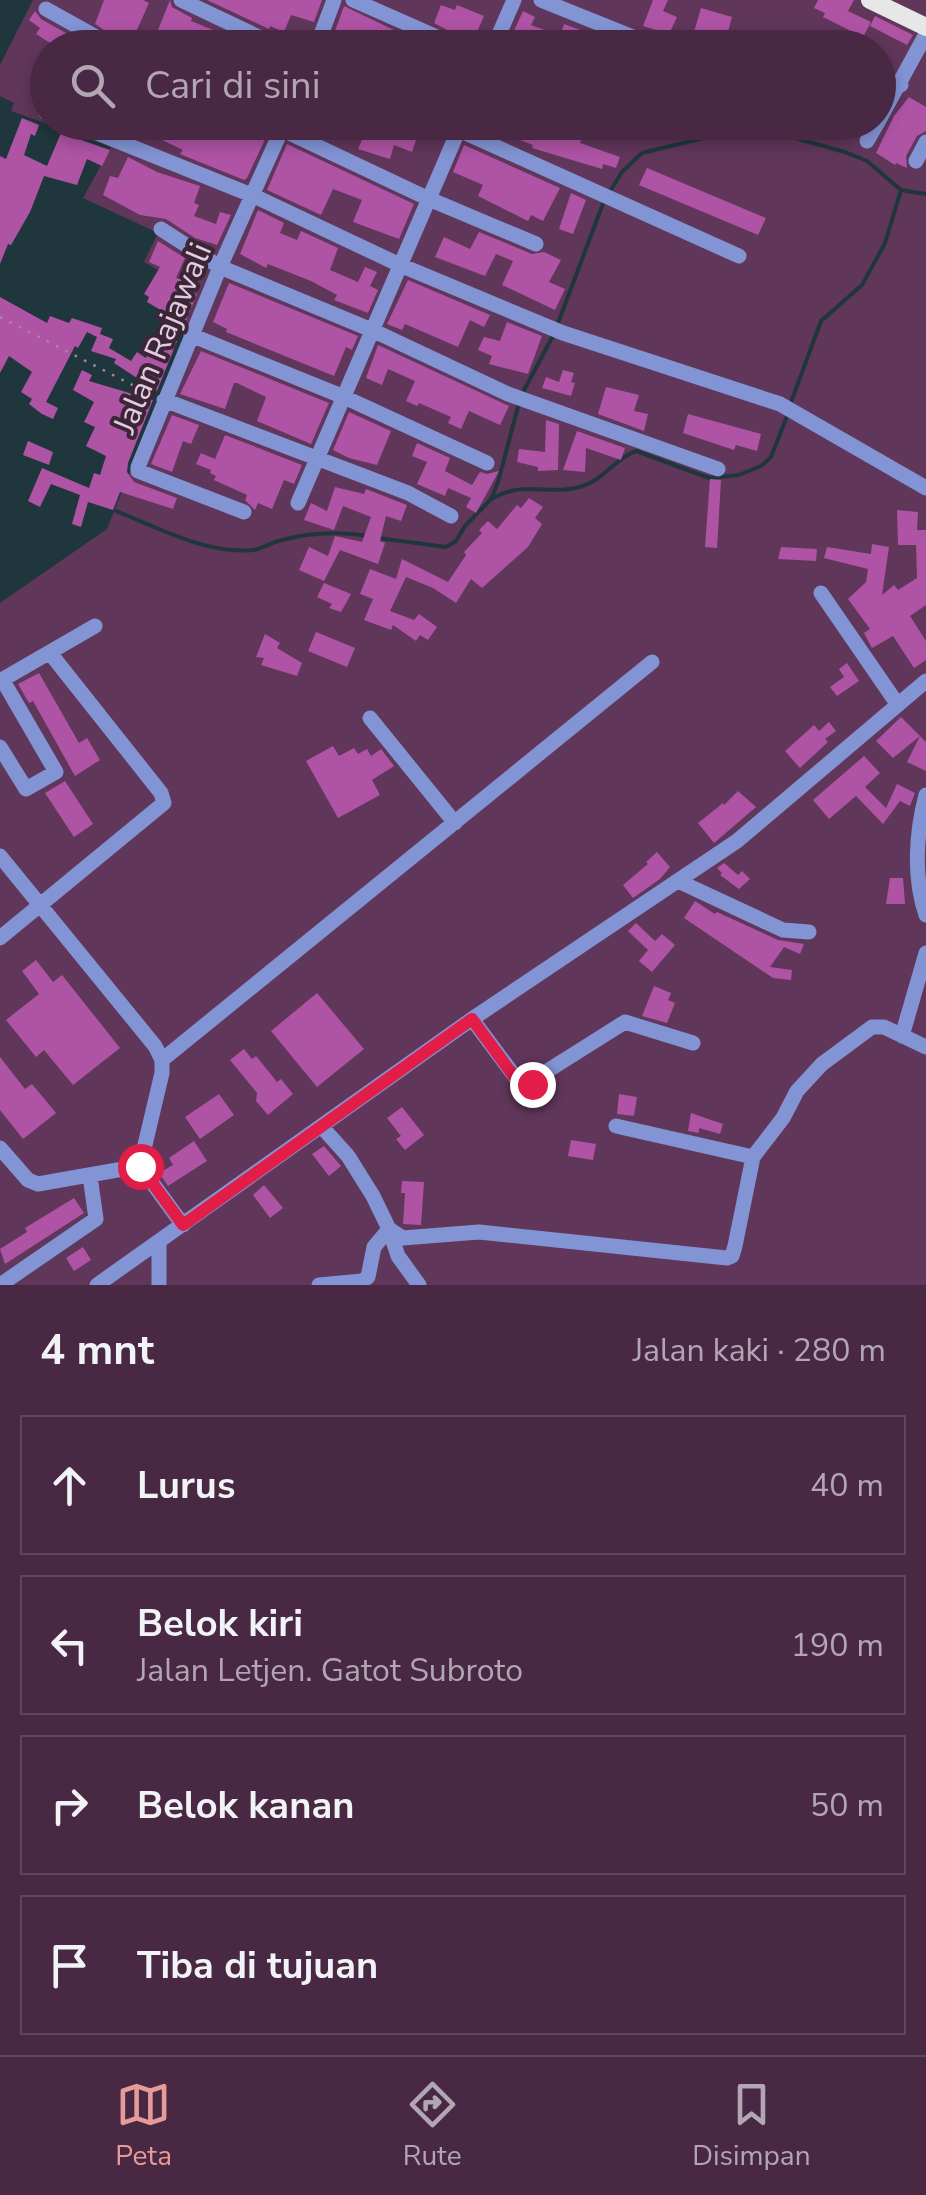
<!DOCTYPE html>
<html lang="id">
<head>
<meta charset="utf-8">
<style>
  body { margin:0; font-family:"Nunito Sans",sans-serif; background:#50304b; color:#f1f3f6 }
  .stop { position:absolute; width:30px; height:30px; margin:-22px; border:8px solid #e11d48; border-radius:50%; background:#fff }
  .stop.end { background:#e11d48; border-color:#fff; box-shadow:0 2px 10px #0008 }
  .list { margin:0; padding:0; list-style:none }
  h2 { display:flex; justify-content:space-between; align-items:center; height:130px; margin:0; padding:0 40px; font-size:42px }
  h2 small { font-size:32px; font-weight:400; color:#b1a6b2 }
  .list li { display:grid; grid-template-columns:65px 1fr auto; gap:30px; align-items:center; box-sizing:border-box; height:140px; margin:0 20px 20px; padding:0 20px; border:2px solid #61445d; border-radius:0px }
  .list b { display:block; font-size:38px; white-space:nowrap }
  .list p { margin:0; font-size:32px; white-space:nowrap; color:#b1a6b2 }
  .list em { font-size:32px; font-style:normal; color:#b1a6b2 }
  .icon { flex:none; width:55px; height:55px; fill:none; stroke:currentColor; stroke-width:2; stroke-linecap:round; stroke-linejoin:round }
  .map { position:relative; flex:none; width:926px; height:1285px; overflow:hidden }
  .search { position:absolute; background:#492844; box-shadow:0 5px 15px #0003; left:30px; right:30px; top:30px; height:110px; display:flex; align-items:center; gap:25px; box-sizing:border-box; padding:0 35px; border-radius:55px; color:#b1a6b2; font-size:38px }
  .sheet { height:770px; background:#492844 }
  nav { display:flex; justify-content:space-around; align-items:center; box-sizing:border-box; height:140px; border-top:2px solid #61445d; background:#492844; font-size:28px; color:#b1a6b2 }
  nav a { display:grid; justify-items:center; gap:5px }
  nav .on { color:#e69b98 }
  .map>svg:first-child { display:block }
  .water { fill:#1f373c }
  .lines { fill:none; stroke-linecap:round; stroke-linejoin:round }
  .stream { stroke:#1f373c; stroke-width:4 }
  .building { fill:#af53a5 }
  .path { stroke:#a986a3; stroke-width:2.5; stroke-dasharray:2.5 8; stroke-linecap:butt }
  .minor { stroke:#8294d4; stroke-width:15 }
  .major { stroke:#e7e7e7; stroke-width:18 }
  .route { stroke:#e11d48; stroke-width:12 }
  .labels { text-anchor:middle; stroke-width:8; stroke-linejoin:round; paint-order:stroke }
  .street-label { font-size:32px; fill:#e5cae0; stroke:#3a2637 }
</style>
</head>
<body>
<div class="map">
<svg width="926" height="1285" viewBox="0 0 926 1285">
  <rect width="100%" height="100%" fill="#61365b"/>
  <path class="water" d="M0 0H33L0 65Z
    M0 96 14 103 11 111 111 147 83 198 158 233 144 262 180 282 178 327 186 332 107 529 0 603Z"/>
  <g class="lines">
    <path class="stream" d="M609 193 622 172 642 153 736 130 770 131 845 152 867 161 901 190 926 194
      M558 323 604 201
      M522 394 555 332
      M791 402 821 321 862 285 885 243 901 190
      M491 499C525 479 550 497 583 486 604 479 616 458 636 451L709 478 739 475 761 466 771 457 787 416
      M116 511C157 527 207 555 253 550 261 549 267 545 275 542 304 533 339 531 369 536
      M378 538 446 547 456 541 465 526 491 499 498 482 519 403"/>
  </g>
  <path class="building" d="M104 0H143L149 3 136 32 154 40 170 0 172 7 192 18 191 21 218 32 216 37 242 48H132L95 24Z
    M207 0H322L314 22 291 15 284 32 270 26 269 29Z
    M653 0H668L663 11 677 17 669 34 643 26Z
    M818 0H854L848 11 871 22 863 37 823 17 825 13 814 8Z
    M441 5 455 10 457 5 484 16 472 43 434 23Z
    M344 6 398 32 395 37 420 48H329Z
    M701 8 732 17 726 39 745 48 690 46Z
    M35 11 41 19 87 45 86 48H58L36 34 40 28 29 20Z
    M523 11 535 17 531 25 560 36 564 24 629 48H506Z
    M875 16 913 35 907 45 870 26Z
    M909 97 926 107V131L917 136 906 156 907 168 896 163 895 165 876 153 894 116Z
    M22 118 39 125 35 136 31 134 24 155 47 166 61 133 110 150 102 166 87 159 77 185 44 176 30 212 11 245 8 244 0 264V156L6 159Z
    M182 122H236L266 137 247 178 244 180 180 154 183 150 162 140 168 125 179 129Z
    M370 122H422L412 152 394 145 390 159 358 149Z
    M492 122H703V124L661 139 659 134 609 133 587 125 580 143 620 157 616 168 603 164 602 169 532 148 533 145 520 140 522 135Z
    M807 122H865L857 135 851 133 848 140Z
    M287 144 414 204 399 239 353 222 362 200 333 189 321 215 267 190Z
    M464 145 560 188 543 221 531 215 528 221 478 196 483 185 453 172Z
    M128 157 157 172 200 186 194 203 199 205 194 216 216 224 220 212 231 215 217 245 195 238 166 219 140 215 103 195 110 176 118 178Z
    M647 168 766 218 758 235 639 185Z
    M571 193 586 200 573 234 559 229Z
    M258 210 284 223 280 233 297 240 301 231 338 248 330 270 358 282 365 267 377 272 370 286 378 290 368 313 334 300 337 295 311 281 268 264 266 268 240 254Z
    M479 232 532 254 544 252 561 260 549 282 565 289 555 310 502 285 513 261 496 254 485 276 435 257 444 237 470 249Z
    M158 241 185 258 176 278 196 283 193 293 197 294 186 321 182 319 178 327 161 318 164 312 147 302 149 297 144 294 160 267 149 262Z
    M408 280 490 315 484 327 470 320 458 347 405 324 402 330 387 324Z
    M229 283 358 336 352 350 346 347 334 376 226 332 227 329 213 322Z
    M0 297 47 323 50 316 69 323 72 318 102 328 100 334 113 339 109 348 131 361 137 352 146 358 151 348 163 353 170 338 177 341 157 391 114 363 116 359 91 351 97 337 87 332 78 348 75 346 46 402 58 408 53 419 42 414 29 404 32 399 21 392 32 372 9 356 0 373Z
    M507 322 542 336 528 374 489 364 492 356 478 350 484 337 500 341Z
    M378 345 509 406 500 425 469 411 461 429 448 423 451 417 419 403 417 406 406 401 415 381 388 369 382 385 366 378Z
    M201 351 329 403 311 444 257 421 266 397 237 383H234L225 409 180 394Z
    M82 370 92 375 89 381 153 400 128 463 127 472 134 482 177 498 173 509 120 492 113 510 88 502 81 527 72 524 80 495 51 484 40 507 28 501 42 468 89 488 94 473 100 475 106 456 86 446 95 427 84 422 94 402 73 390Z
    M563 370 574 373 571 382 575 383 571 396 542 388 546 377 559 382Z
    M606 387 639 395 634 411 648 414 644 431 598 414Z
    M349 412 391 431 377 465 349 458 333 450Z
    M688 414 761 434 757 451 736 445 734 450 683 433Z
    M172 415 199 425 191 444 183 441 172 472 151 464Z
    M546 420 559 424 558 470 538 471V467L517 462 519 449 545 452Z
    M577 431 625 448 621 460 586 448 585 472 563 470Z
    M225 435 302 465 294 484 284 480 272 509 258 503 255 510 245 500 247 495 214 480 216 476 210 473 211 470 196 464 201 453 215 459Z
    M28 441 53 452 49 465 23 455Z
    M417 443 450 458 445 471 472 485 480 472 487 474 499 471 476 513 466 507 471 498 448 488 445 496 417 484 427 462 412 456Z
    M710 479 721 480 717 548 705 547Z
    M335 487 364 494 366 489 407 505 401 521 386 516 380 541 385 543 378 564 340 550 324 581 299 570 309 547 328 556 335 536 362 542 371 517 343 506 334 530 304 520 311 503 327 511Z
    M529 498 543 507 535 518 542 524 528 547 482 588 471 579 456 603 433 588 406 577 390 611 414 620 419 614 437 627 428 640 420 635 416 641 393 625 391 630 364 620 373 599 360 594 370 569 396 579 402 559 448 582 466 555 464 552 482 533 479 530 488 521 497 529 517 505 521 508Z
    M897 510 918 512 917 530H926V605L910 616 926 641V660L914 668 893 636 872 648 864 633 870 629 848 599 866 582 868 569 824 558 827 547 871 554 872 544 889 547 882 595 894 585 898 590 917 578 916 545H898Z
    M781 547 817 549 816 561 778 559Z
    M324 583 351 594 341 612 329 608 332 604 317 597Z
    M316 632 355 648 347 667 308 651Z
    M265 634 280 643 277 648 302 663 297 676 261 665 264 658 256 657Z
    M847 663 859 681 837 696 830 687 844 677 839 669Z
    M39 673 79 743 87 738 100 760 75 776 33 701 29 703 18 684Z
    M901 717 920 736 893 758 876 741Z
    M829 722 836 731 825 739 828 742 800 768 785 751 814 725 819 731Z
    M920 736 926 742V771L907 762Z
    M333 746 339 756 354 748 358 754 367 749 371 756 381 749 394 766 372 780 380 795 338 818 306 761Z
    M864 756 880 773 865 787 886 808 897 784 915 793 910 806 900 801 883 824 856 796 829 819 813 800Z
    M65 781 93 824 74 837 45 793Z
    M738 791 756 807 714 843 698 823 723 803 724 805Z
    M657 852 670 867 660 879 633 898 623 885 648 864 646 862Z
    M724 863 738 875 742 871 750 879 739 889 720 875 722 873 717 868Z
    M890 878H903L905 904H886Z
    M695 901 715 914 717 912 778 940 804 944 800 954 784 947 770 967 792 970 791 980 773 978 684 918Z
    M636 923 655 941 662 934 675 945 652 972 639 961 648 950 628 931Z
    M36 960 53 982 62 975 120 1048 73 1085 44 1050 36 1057 6 1020 39 994 22 971Z
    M654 986 671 993 668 1000 675 1003 667 1023 642 1016Z
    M317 993 364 1049 317 1087 271 1031Z
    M244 1049 252 1059 256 1056 277 1082 281 1079 293 1094 268 1115 256 1101 257 1093 230 1060Z
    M0 1057 25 1089 32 1084 56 1113 23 1139 0 1110Z
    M219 1094 234 1115 200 1139 185 1117Z
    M619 1094 637 1097 634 1116 617 1114Z
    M402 1107 424 1135 405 1150 396 1139 401 1136 387 1118Z
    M691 1113 723 1124 720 1134 699 1128V1133L688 1131Z
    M571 1140 596 1144 593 1160 568 1156Z
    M194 1141 207 1161 168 1186 159 1173 173 1165 169 1158Z
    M324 1146 341 1166 329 1176 312 1154Z
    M402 1181 424 1182 421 1225 403 1224 405 1193H401Z
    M264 1185 283 1208 270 1218 253 1195Z
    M74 1198 84 1213 5 1264 0 1249 27 1232 25 1228Z
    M83 1247 91 1260 74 1271 66 1258Z"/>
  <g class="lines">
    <path class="path" d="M0 317 150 394"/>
    <path class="minor" d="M181 0 282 48
      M353 0 462 48
      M541 0 660 48
      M46 9 116 48
      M316 48 334 0
      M493 48 514 0
      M878 76 901 85
      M46 113H48
      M70 122 254 196 400 265 563 333 780 404 926 488
      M266 122 429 199 536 244
      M441 122 739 256
      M878 122 926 34
      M867 141 878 122
      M916 161 926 142
      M161 229 220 267 374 331 508 394 718 469
      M191 335 344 397 487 463
      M164 400 408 493 451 516
      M298 503 462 122
      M244 512 138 471V467L220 267 285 122
      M821 593 898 705
      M0 681 95 626
      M370 718 455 823
      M0 747 26 789 56 772 2 679
      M926 795C916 833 913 877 926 915
      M0 856 155 1046 162 1060V1073L140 1166 38 1184 28 1180 0 1148
      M678 881 783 930 809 932
      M0 938 164 803 161 793 50 653
      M472 1019 519 1082 525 1085 625 1022 693 1043
      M902 1036 926 953
      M162 1060 652 662
      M321 1126 348 1156 373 1196 389 1229 403 1238 479 1232 727 1258 732 1256 735 1246 753 1157 783 1118 797 1091 822 1064 872 1027H884L926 1047
      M616 1126 753 1157
      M140 1166 183 1225
      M159 1241V1285
      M0 1285 96 1219 90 1176
      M97 1285 472 1019 737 841 926 681
      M319 1285 362 1281 368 1277 374 1247 389 1229 398 1256 419 1285"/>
    <path class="major" d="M870 0 926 27"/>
  </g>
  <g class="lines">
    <path class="route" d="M140 1166 183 1225 472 1019 518 1082 532 1084"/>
  </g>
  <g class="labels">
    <g class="street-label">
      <text transform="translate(162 338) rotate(-67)" y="11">Jalan Rajawali</text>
    </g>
  </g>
</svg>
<div class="stop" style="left:140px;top:1166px"></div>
<div class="stop end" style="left:532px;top:1084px"></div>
<div class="search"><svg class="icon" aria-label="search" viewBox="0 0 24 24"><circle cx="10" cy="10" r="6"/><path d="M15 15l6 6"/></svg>Cari di sini</div>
</div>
<section class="sheet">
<h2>4 mnt<small>Jalan kaki · 280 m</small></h2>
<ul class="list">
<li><svg class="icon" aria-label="ahead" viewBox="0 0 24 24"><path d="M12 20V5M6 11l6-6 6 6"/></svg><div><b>Lurus</b></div><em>40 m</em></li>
<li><svg class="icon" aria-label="left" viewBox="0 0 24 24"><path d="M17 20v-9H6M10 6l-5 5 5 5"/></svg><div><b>Belok kiri</b><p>Jalan Letjen. Gatot Subroto</p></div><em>190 m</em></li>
<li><svg class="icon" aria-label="right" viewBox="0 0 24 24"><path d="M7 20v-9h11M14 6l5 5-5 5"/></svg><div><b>Belok kanan</b></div><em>50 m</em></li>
<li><svg class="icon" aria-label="arrive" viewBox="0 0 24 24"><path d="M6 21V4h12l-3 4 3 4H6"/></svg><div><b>Tiba di tujuan</b></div></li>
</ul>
</section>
<nav>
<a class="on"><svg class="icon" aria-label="map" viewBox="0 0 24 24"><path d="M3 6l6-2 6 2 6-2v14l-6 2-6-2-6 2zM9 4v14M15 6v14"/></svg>Peta</a>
<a><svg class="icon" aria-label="directions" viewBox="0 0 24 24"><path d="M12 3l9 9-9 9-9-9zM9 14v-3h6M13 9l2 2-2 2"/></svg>Rute</a>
<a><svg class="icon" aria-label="saved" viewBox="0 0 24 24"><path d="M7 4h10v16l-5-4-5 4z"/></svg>Disimpan</a>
</nav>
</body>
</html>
